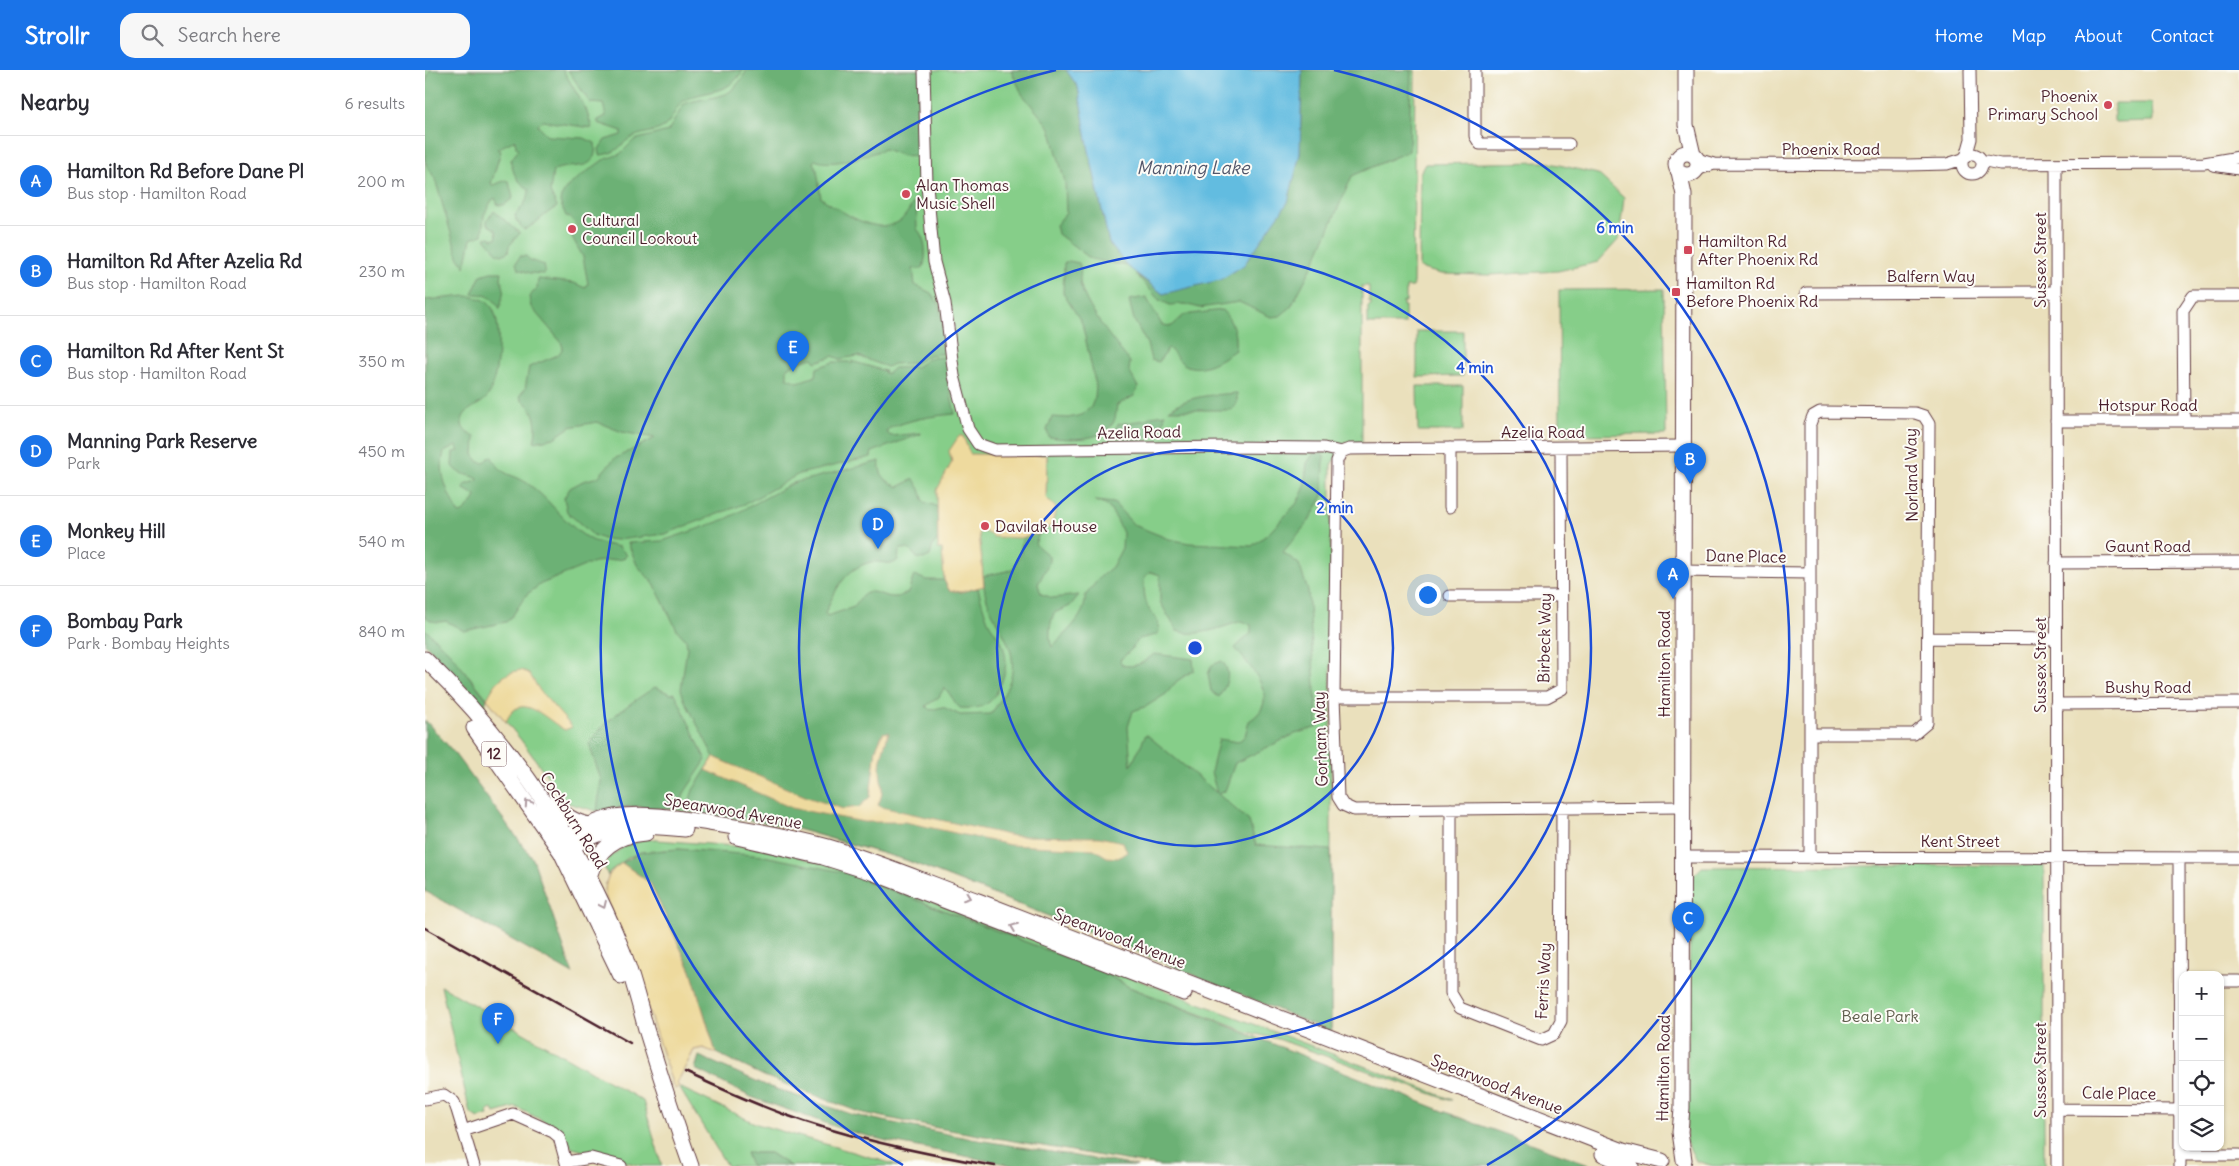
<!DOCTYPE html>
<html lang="en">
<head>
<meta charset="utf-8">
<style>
  body { margin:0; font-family:Delius,sans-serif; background:#f7f7f7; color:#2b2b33 }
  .controls { position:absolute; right:15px; bottom:15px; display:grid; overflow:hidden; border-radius:10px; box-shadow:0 1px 4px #0004 }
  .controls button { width:45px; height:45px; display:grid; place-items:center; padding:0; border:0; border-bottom:1px solid #e1e1e2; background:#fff; color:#2b2b33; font:25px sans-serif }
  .you { position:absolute; left:1002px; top:524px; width:18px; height:18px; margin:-12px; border:4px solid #fff; border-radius:50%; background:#1a73e8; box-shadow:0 0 0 8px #1a73e833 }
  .badge { display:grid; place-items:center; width:32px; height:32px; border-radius:50%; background:#1a73e8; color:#fff; font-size:16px; font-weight:700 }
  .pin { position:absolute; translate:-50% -41px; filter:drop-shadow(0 1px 2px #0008) }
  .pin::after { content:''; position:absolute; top:26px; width:18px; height:15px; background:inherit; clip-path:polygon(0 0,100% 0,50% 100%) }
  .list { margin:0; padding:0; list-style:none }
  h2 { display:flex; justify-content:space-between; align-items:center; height:65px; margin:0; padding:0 20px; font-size:21px }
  h2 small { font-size:16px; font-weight:400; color:#7c7c81 }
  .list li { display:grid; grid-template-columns:32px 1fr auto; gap:15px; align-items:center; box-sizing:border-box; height:90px; padding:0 20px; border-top:1px solid #e1e1e2 }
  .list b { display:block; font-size:19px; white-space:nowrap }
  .list p { margin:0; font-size:16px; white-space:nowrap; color:#7c7c81 }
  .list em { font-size:16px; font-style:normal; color:#7c7c81 }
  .icon { flex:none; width:28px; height:28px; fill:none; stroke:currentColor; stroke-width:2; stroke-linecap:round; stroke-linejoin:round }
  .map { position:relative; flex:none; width:1814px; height:1096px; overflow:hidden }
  header { display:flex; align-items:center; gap:30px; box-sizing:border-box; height:70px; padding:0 25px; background:#1a73e8; color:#fff }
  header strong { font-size:24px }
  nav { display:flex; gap:28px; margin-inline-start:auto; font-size:18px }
  .search { width:350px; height:45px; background:#f7f7f7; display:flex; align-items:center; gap:12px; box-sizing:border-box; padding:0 18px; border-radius:15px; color:#7c7c81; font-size:19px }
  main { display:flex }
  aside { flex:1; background:#fff }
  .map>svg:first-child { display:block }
  .green { fill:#86ce89; stroke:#68765a }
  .forest { fill:#6cb175; stroke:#5b6850; fill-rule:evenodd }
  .sand { fill:#eeda9e; stroke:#9c7c64 }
  .water { fill:#62bce0; stroke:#566e86 }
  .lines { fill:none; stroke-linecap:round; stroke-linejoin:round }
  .minor-casing { stroke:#623c41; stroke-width:13 }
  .major-casing { stroke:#623c41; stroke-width:17 }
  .minor { stroke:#fff; stroke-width:11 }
  .major { stroke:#fff; stroke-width:15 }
  .rail { stroke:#4a1f2b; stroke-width:2.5 }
  .oneway { stroke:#ae9aa0 }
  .ring { fill:none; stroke:#1d4ed8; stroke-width:2.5 }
  .poi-dot { fill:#d1495b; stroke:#fdfcf7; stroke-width:2 }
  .labels { text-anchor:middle; stroke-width:4; stroke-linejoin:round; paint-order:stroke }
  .shield { fill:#fdfcf7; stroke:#806168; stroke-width:1 }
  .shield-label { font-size:15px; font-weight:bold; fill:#4a1f2b }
  .poi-label { font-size:16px; fill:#4a1f2b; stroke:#fdfcf7; text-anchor:start }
  .street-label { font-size:16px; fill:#4a1f2b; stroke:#fdfcf7 }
  .park-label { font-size:16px; fill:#5f5c4c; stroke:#fdfcf7 }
  .water-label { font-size:18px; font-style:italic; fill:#52566a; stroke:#fdfcf7 }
  .centre { fill:#1d4ed8; stroke:#fdfcf7; stroke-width:2.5 }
  .ring-label { font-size:15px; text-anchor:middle; font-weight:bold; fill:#1d4ed8; stroke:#fdfcf7; stroke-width:4; stroke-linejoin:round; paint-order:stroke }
</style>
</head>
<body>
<header>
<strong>Strollr</strong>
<div class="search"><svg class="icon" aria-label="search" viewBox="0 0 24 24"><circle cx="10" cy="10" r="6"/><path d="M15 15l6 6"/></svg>Search here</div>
<nav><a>Home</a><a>Map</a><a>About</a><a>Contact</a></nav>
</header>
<main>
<aside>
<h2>Nearby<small>6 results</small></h2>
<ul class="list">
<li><span class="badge">A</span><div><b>Hamilton Rd Before Dane Pl</b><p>Bus stop · Hamilton Road</p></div><em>200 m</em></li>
<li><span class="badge">B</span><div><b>Hamilton Rd After Azelia Rd</b><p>Bus stop · Hamilton Road</p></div><em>230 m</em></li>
<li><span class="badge">C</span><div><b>Hamilton Rd After Kent St</b><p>Bus stop · Hamilton Road</p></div><em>350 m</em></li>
<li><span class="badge">D</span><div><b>Manning Park Reserve</b><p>Park</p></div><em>450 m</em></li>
<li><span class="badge">E</span><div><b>Monkey Hill</b><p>Place</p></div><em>540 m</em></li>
<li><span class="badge">F</span><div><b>Bombay Park</b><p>Park · Bombay Heights</p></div><em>840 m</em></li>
</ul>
</aside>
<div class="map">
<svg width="1814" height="1096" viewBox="0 0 1814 1096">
  <rect width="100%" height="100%" fill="#fdfcf7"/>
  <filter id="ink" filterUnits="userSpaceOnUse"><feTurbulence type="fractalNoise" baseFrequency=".02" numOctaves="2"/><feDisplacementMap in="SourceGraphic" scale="10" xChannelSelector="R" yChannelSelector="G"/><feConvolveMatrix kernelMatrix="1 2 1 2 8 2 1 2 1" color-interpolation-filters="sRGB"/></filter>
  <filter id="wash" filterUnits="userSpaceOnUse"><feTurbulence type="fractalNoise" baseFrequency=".0096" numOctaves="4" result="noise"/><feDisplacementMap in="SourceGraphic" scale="20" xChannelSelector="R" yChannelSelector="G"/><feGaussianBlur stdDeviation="1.12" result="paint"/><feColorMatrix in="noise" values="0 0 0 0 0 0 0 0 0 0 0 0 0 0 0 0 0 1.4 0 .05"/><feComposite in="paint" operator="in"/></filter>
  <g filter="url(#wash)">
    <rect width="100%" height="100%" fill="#eae0bc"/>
    <path class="green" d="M0 0H990L988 217H981V232H978V236H980V254H943V236L946 235V232H944V216H937V373H920L906 395V962L805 917 481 790 362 756 219 736 171 741 142 733 96 670 43 605 0 564Z
      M1689 33H1727L1728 51 1689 52Z
      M1121 92 1173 104 1199 128 1194 169 1173 192 1133 201 1064 205 1016 204 994 198 995 103 1000 94Z
      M1239 219 1241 364 1135 365 1134 220Z
      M992 261H1038V306L992 307Z
      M992 316H1038V361H993Z
      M220 769 347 779 438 805 1028 1030H1024L853 969 822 962 704 917 676 901 422 803 254 779 216 782 204 787 184 802 183 806 180 799 183 788 200 776Z
      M1619 795V1096H1288L1271 1091 1261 1071 1266 808 1277 797Z
      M16 916 218 1031 237 1096H217L147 1078 136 1060 91 1037 70 1043 68 1039 62 1041 63 1045 53 1048 45 1043Z
      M254 1017 332 1054 475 1096H365L345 1083H322L326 1096H302Z"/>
    <path class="forest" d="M5 0H138L161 39 167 58 118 51 114 53 113 56 123 66 159 68 170 73C174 106 144 91 128 101L125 122 132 137C120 143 112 154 99 160L91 150 90 145C96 138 105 129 104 119 91 111 88 104 86 90L94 79 91 77 90 70 72 79 76 81 66 114 69 115 81 110 84 112 88 128 79 135H73L70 128 67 130 59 145 57 165 46 169 40 197 33 187 10 109 0 92V15Z
      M143 0H318C304 25 283 19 262 29 251 34 249 48 240 56 231 63 218 62 208 67 193 74 196 83 175 85L174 79 180 70 196 65 197 61 173 53V50L181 46 178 34 165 33Z
      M322 0H496L499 85 478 86 460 79C443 85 407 98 390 90L388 92 392 100 396 128C417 141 450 167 475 151 481 146 487 135 491 128L492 159C501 168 502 185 498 198L488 199 490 215 506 223 514 234 524 283 504 285 490 293 468 294 462 297 433 286 415 289 408 286 391 292 388 288 371 293 362 298V308L373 312 391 306 392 298 408 292H424L426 294 428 293 426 291 460 301 459 303 462 304 469 298 491 297 504 288 522 287 524 315 530 344C506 346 486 349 463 359L462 363 466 366 496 363V364L447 382 446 387 374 404 322 433 240 464 192 470 178 469 168 465 142 442 139 428 145 418 158 411 173 407 189 389 230 368 197 362 172 352 145 357 129 368 109 372C113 355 111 339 96 330L95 325 100 319 104 297 133 285 138 278 136 272 106 237 104 227 112 218 113 209 149 213 160 218 163 214 158 187 147 167 152 161V156L145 147 141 146 135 132 136 127 142 117 156 106 178 90 195 84 209 70 243 61 259 34C273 29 284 29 298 25 307 23 318 8 322 0Z
      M586 0H641L653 17 663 76 684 173 702 196 666 189 633 164 631 155 641 143 640 112 625 58 597 24Z
      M877 0H986L984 81 927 106 890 191 866 237 855 246 846 247 814 232 775 238 760 234 745 235 734 230 711 204 738 224 819 195 863 131 875 84Z
      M69 141 95 163 84 176 83 182 77 185 72 183 60 168 65 167 68 169 72 167 71 160 62 154V150Z
      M95 186H101L105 190 119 195 120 200 119 204 105 203 93 199 91 193Z
      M644 191 654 193C658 201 653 208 656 216 662 239 690 273 705 292L704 301 713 317 709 326 692 335C691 340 691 347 689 351 680 372 643 370 624 367L622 360 627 347 643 348 657 345 666 337 670 327 671 317 657 253 638 223 639 193Z
      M66 202H77L76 208 79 219 75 239C68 226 61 224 47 224L56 205Z
      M41 226C50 227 59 228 65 235 79 249 73 307 64 324 58 337 36 337 37 354 38 361 44 364 50 367L49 386 54 392 59 393 66 386C80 409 83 401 102 413 124 428 139 453 161 467 172 474 183 474 194 477L202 485 198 489 169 492 116 514 101 525 86 548 81 552 39 561 21 551C13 553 6 552 0 546V230ZM31 376 34 381 28 382 27 396C35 407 44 403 53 409L52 411 39 415V419L51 426 48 432 36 444 33 443C23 422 13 405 19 382Z
      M721 227 737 255 747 256 759 245 797 240C809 253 811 263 810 280 796 290 772 306 756 292 751 288 749 282 743 278L734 292 726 290 722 274 709 250 704 230Z
      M812 323V333L806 340H744C764 325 788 325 812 323Z
      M740 344C739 348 739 355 736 359 726 371 700 372 687 364L693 354 720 350 726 346Z
      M889 383H896L899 386 898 426 884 451 858 482 874 494 883 521 893 657 870 664 810 693 800 721 793 724 824 751 831 775 906 780V962L692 873 481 790 362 756 261 742 268 720 289 687 259 629 256 619 262 578 261 570 252 560 229 514 212 495 203 473 237 471 264 462 301 449 368 413 455 391C453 405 461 411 473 417L489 409 495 419 499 432 509 435 517 441 518 470H512L508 475 505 486 498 489 492 488C487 482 483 476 474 480L473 490 469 493C461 494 453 491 446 492 420 498 410 521 400 543L402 546 429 537C445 510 452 528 471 527 474 527 479 524 483 523L489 505 501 510H519L524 520 536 522 553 518C556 529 559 541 563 551 567 559 572 564 576 571 584 588 581 604 573 620 565 637 553 639 535 638 528 632 526 623 519 618L514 627 501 636 505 640 518 637 535 645 566 644C573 633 581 623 585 610 596 577 568 555 561 526 559 520 559 513 558 506L587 500 595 486 600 449 622 385 621 428 631 438 627 455 614 464 610 474 624 486V493L613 514 616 524 628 528 654 525 645 536 629 543C625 553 623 567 627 577 639 563 662 547 660 526L675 507 687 497 697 478 698 463 692 450 682 435 670 431 689 433 709 455 744 469 764 473 827 476 844 463 872 433 879 419 882 393ZM726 502 735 505V532L752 561C772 568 797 557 817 551L826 555V563L810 578C827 599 858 630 824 651L820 666 813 672 794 669 786 702 792 723 721 664 706 696 703 657 708 641 722 636 741 624 752 611 769 600 768 589 729 584C718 593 711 598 697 595L695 590 705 581 714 569 731 565 734 561C732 543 730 551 724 539 719 530 718 515 720 506Z
      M0 559 25 583 62 629 59 637 0 574Z
      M797 591C807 603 802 614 794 627L786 621 783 604 787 595Z
      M230 617 246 624 250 623 281 690 259 723 255 740 204 736 172 741 176 710 164 674C181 648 205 634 230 617Z
      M0 650 26 679 108 789 148 904 0 821Z
      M254 779 339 786 422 803 676 901 704 917 1046 1052 1164 1094 1163 1096H735L507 1057 434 1042 339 1006 291 983 266 901 225 813 197 793 216 782Z
      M274 986 345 1017 429 1045 547 1069 712 1096H591L462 1071 423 1061 326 1027 270 999Z
      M321 1083H345L365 1096H326Z"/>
    <path class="sand" d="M534 366H538L545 384 622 385 621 428 631 438 627 455 613 464 595 468 569 467 560 462H554L559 516 536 522 524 520 519 510 517 479H513L512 420 527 392 524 381Z
      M96 600 104 603 115 621 147 657 140 660C121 650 95 618 81 652L62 629C70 613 77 603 96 600Z
      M464 662C460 674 455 687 455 700 456 716 460 720 453 735L456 737 588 766 674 767 698 772 702 782 693 788 682 787 669 779 585 775 480 752H439L402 745 367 738 281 700 289 687 382 727 418 739 434 737 445 727 451 679 458 663Z
      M197 793 225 813 266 901 291 983 278 978 269 980 252 1013 254 1017 249 1019 214 912 180 826C180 810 183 802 197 793Z"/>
    <path class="water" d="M641 0H877L875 84 863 132 819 195 795 210 738 224 702 196 684 173 663 76 653 17Z"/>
  </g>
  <g filter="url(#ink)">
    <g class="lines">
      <defs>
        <path id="minor" d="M499 0 502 115 509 192 520 233 529 306 543 359 553 374 570 380 802 377 899 378 916 382 924 379 1258 376
          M1050 0V66L1055 74H1144
          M1537 94a10 10 0 1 1 20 0a10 10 0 1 1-20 0Z
          M1541 87 1546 69 1545 0
          M1272 89 1289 94 1482 95 1522 94 1538 89
          M1556 90 1575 94 1779 93 1814 87
          M1631 94 1632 1096
          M1788 95 1814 99
          M1271 100 1289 94
          M1381 223 1631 222
          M1759 350 1758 241 1768 226H1814
          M1631 351H1814
          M1025 378V437
          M916 382 912 391 909 627 913 727 918 735 929 740 1257 737
          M1631 493 1814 492
          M1257 501 1385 503
          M1025 526H1136
          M1504 568 1631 569
          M909 627H1122L1137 619 1136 378
          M1631 634 1814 633
          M1385 664H1489L1502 653 1504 354 1499 346 1490 343 1395 342 1388 346 1385 354V788
          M1026 739V923L1035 938 1116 970 1129 964 1136 951 1137 737
          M1257 787 1814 788
          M1754 788 1755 1096
          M1795 911H1814
          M0 1029 19 1025 29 1032 32 1040 49 1096
          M1632 1039 1755 1040
          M38 1061 88 1044 128 1062 134 1067 142 1096
          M1756 1085H1814
          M141 1092 166 1088 196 1096"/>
        <path id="major" d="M1261 0V55L1268 85
          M1251 94a11 11 0 1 1 22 0a11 11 0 1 1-22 0Z
          M1254 102 1259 125 1257 1038 1255 1062 1259 1090
          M0 589C85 672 155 772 198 882 208 908 214 933 221 959 235 1005 250 1051 266 1096
          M49 658 136 782 196 906
          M128 734C140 745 148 752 165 755
          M312 767 398 787 449 803 759 923
          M130 773C149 763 168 751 189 747 221 742 252 748 284 753 324 759 364 766 403 777 454 792 503 813 553 831L1198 1081 1237 1091
          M136 782C186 754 203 754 260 759
          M164 807C172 778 191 765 221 763
          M1178 1084 1206 1096"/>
      </defs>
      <use href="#minor" class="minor-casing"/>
      <use href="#major" class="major-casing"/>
      <use href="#minor" class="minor"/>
      <use href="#major" class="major"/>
      <path class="rail" d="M0 858 205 973
        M260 1002C292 1017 325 1032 358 1044 426 1069 499 1084 570 1096"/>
    </g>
    <defs><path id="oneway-chevron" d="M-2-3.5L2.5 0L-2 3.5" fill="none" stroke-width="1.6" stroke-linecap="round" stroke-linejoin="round" transform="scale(1.25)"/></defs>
    <g class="oneway">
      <use href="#oneway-chevron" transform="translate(103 733) rotate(-124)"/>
      <use href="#oneway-chevron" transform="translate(542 827) rotate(21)"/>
      <use href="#oneway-chevron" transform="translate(178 835) rotate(65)"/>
      <use href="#oneway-chevron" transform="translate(589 857) rotate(-159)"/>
    </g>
  </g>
  <g class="ring">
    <circle cx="770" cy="578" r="198"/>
    <circle cx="770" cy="578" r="396"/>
    <path d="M478 1095A594 594 0 0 1 631 0M909 0A594 594 0 0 1 1062 1095"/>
  </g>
  <g class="poi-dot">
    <circle cx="1683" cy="35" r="5"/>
    <circle cx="481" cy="124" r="5"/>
    <circle cx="147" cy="159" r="5"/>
    <rect x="1258" y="175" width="10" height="10" rx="2.5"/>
    <rect x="1246" y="217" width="10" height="10" rx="2.5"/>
    <circle cx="560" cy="456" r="5"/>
  </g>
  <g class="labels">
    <rect class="shield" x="56.5" y="671.5" width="25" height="25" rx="4"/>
    <g class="shield-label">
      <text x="69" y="689">12</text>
    </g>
    <g class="poi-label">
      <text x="1673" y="32" text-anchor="end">Phoenix<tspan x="1673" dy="18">Primary School</tspan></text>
      <text x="491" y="121">Alan Thomas<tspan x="491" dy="18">Music Shell</tspan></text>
      <text x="157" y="156">Cultural<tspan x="157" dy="18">Council Lookout</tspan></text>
      <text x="1273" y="177">Hamilton Rd<tspan x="1273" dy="18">After Phoenix Rd</tspan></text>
      <text x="1261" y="219">Hamilton Rd<tspan x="1261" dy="18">Before Phoenix Rd</tspan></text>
      <text x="570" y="462">Davilak House</text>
    </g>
    <g class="street-label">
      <text x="1406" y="85">Phoenix Road</text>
      <text transform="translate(1615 190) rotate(-90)" y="6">Sussex Street</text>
      <text x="1506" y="212">Balfern Way</text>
      <text x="1723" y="341">Hotspur Road</text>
      <text transform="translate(714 362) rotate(-1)" y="6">Azelia Road</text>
      <text x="1118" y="368">Azelia Road</text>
      <text transform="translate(1486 405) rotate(-91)" y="6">Norland Way</text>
      <text x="1723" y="482">Gaunt Road</text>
      <text transform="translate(1321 486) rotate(1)" y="6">Dane Place</text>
      <text transform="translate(1119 568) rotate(-89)" y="6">Birbeck Way</text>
      <text transform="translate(1239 594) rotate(-90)" y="6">Hamilton Road</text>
      <text transform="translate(1615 595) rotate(-90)" y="6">Sussex Street</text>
      <text x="1723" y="623">Bushy Road</text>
      <text transform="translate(895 669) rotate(-92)" y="6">Gorham Way</text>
      <text transform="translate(308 741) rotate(10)" y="6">Spearwood Avenue</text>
      <text transform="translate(149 750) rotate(58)" y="6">Cockburn Road</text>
      <text x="1535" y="777">Kent Street</text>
      <text transform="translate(695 868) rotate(21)" y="6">Spearwood Avenue</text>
      <text transform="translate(1118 911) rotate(-87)" y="6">Ferris Way</text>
      <text transform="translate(1238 998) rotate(-89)" y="6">Hamilton Road</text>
      <text transform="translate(1615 1000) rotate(-90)" y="6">Sussex Street</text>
      <text transform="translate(1072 1014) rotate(21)" y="6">Spearwood Avenue</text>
      <text transform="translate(1694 1023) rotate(1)" y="6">Cale Place</text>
    </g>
    <g class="park-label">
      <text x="1455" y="952">Beale Park</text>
    </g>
    <g class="water-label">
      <text x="768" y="104">Manning Lake</text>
    </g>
  </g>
  <circle cx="770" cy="578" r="8" class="centre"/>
  <g class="ring-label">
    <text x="1190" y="163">6 min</text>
    <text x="1050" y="303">4 min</text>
    <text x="910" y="443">2 min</text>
  </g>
</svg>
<div class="controls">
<button>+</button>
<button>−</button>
<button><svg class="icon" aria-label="locate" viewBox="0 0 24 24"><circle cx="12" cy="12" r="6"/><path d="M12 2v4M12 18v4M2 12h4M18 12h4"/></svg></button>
<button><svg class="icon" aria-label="layers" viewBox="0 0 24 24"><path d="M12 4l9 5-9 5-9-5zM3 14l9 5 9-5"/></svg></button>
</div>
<div class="you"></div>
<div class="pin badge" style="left:1248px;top:529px">A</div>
<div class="pin badge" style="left:1265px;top:414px">B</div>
<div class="pin badge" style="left:1263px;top:873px">C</div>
<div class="pin badge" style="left:453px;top:479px">D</div>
<div class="pin badge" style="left:368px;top:302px">E</div>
<div class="pin badge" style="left:73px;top:974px">F</div>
</div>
</main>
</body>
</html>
